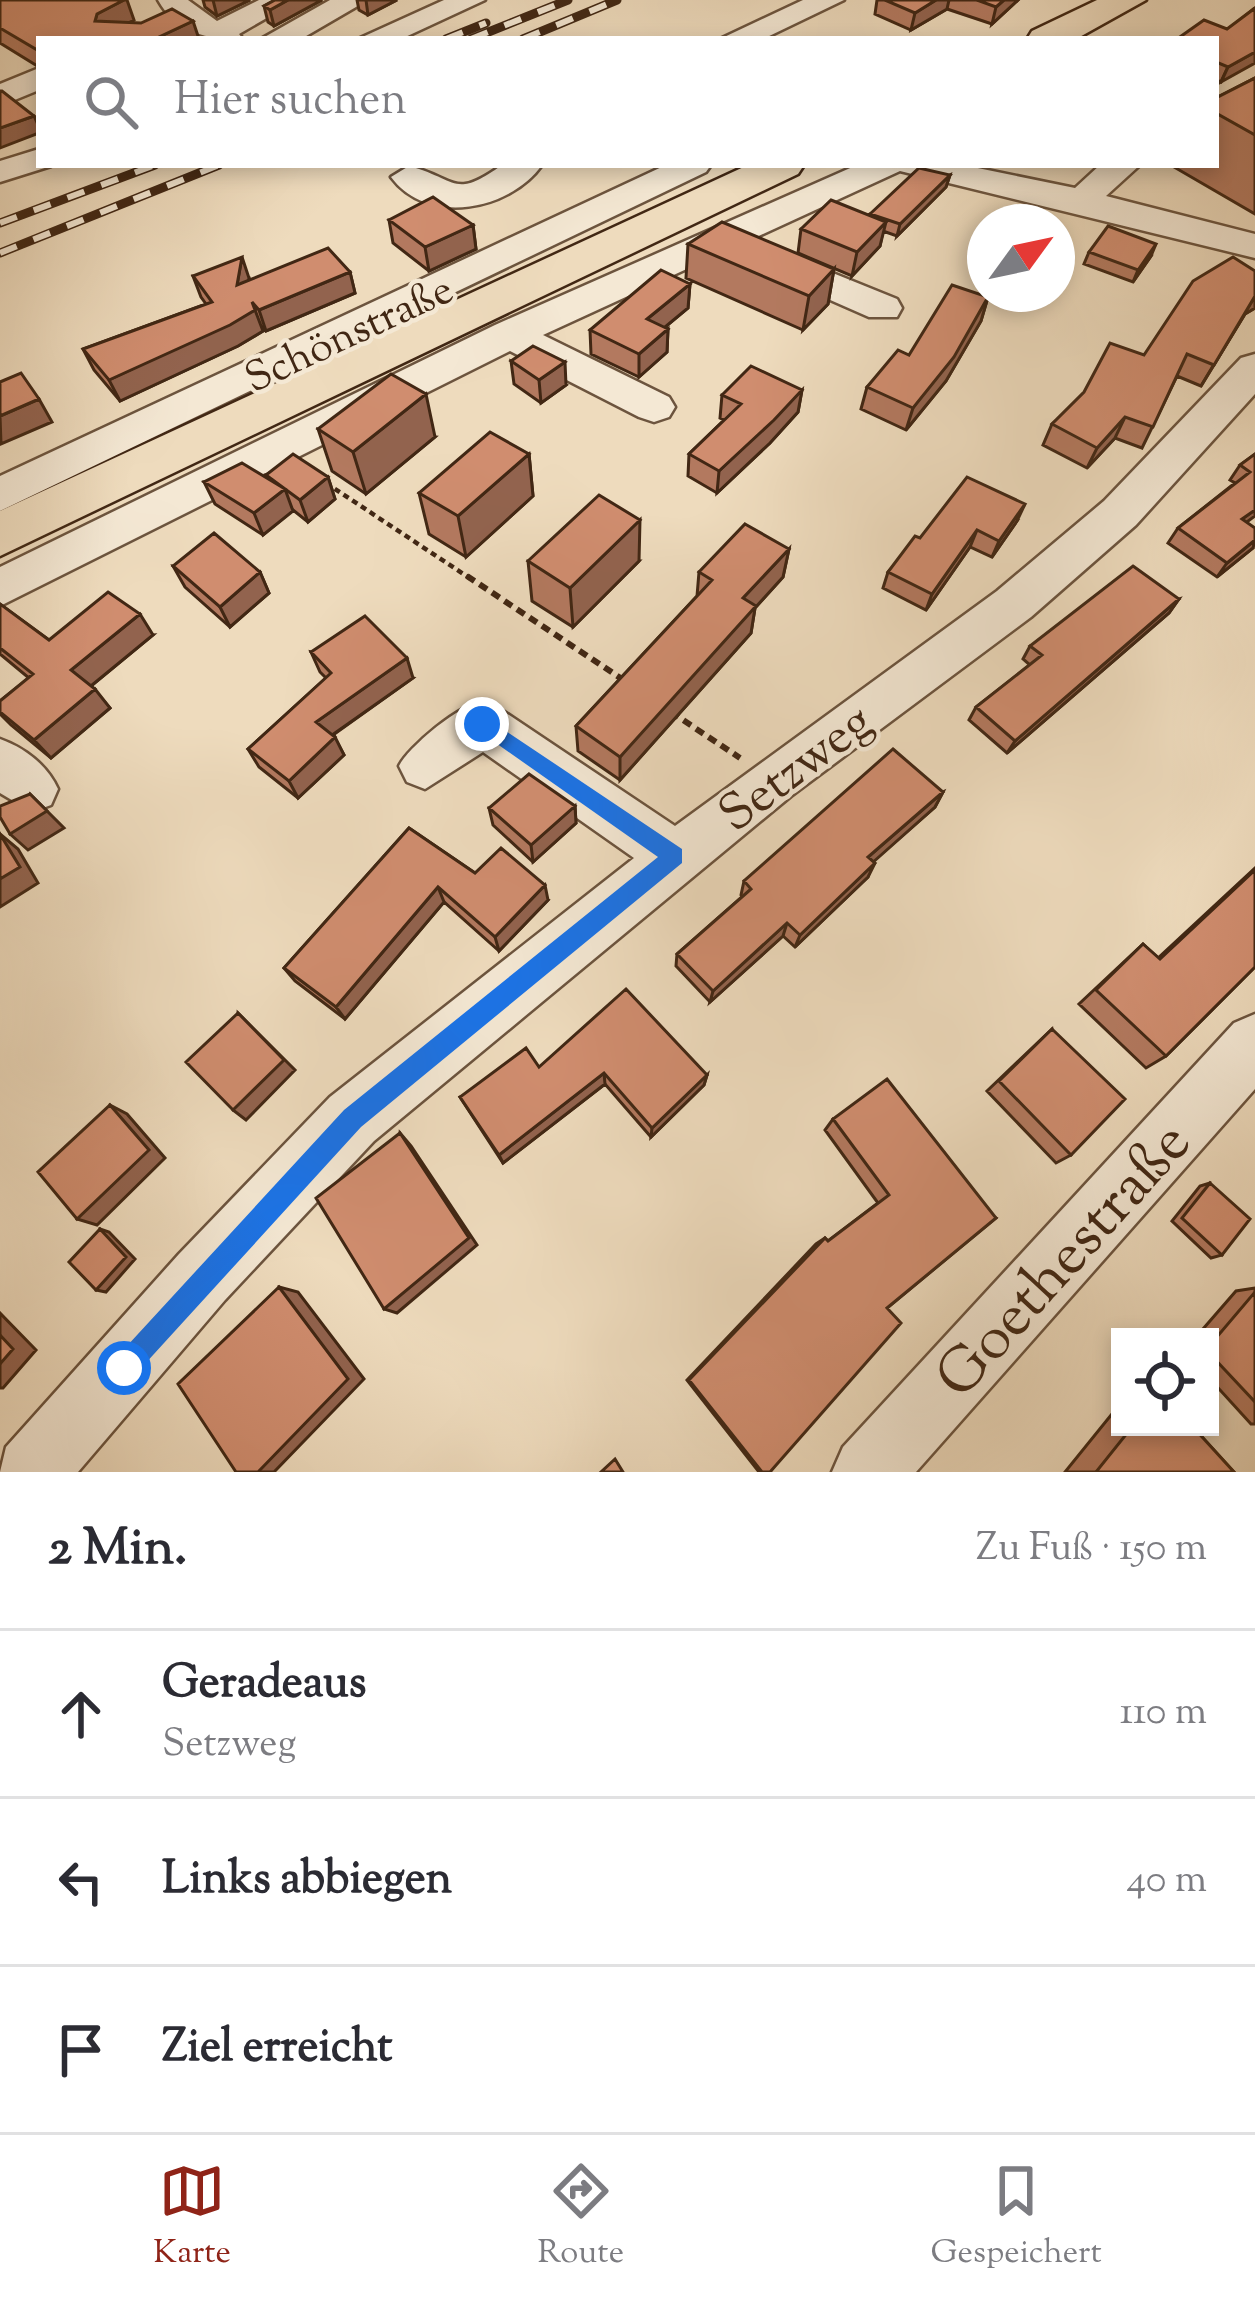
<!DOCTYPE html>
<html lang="de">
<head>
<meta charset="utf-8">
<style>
  body { margin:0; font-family:"Sorts Mill Goudy",serif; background:#f7f7f7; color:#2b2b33 }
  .controls { position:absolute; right:36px; bottom:36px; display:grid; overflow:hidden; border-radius:0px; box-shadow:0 6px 18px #0003 }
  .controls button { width:108px; height:108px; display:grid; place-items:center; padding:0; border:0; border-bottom:3px solid #e1e1e2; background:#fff; color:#2b2b33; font:60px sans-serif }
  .compass { position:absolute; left:967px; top:204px; width:108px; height:108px; border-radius:50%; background:#fff; box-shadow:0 6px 18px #0003; rotate:57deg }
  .stop { position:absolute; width:36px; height:36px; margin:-27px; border:9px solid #1a73e8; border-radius:50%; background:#fff }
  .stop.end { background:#1a73e8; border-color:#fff; box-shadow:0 3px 12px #0008 }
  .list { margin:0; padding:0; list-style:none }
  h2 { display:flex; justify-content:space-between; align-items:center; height:156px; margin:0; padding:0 48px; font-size:51px }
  h2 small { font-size:39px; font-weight:400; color:#7c7c81 }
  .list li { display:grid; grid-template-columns:78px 1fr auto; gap:36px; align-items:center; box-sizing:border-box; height:168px; padding:0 48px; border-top:3px solid #e1e1e2 }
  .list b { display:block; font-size:45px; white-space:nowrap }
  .list p { margin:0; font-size:39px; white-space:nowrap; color:#7c7c81 }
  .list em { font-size:39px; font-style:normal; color:#7c7c81 }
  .icon { flex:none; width:66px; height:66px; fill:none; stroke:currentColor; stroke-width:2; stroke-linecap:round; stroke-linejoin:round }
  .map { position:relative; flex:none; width:1255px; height:1472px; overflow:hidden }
  .search { position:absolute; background:#fff; box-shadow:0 6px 18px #0003; left:36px; right:36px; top:36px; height:132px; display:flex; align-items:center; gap:30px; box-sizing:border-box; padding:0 42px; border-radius:0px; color:#7c7c81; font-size:45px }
  .sheet { height:660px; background:#fff }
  nav { display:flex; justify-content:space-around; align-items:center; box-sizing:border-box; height:168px; border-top:3px solid #e1e1e2; background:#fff; font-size:33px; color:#7c7c81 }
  nav a { display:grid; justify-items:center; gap:6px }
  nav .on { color:#8f2418 }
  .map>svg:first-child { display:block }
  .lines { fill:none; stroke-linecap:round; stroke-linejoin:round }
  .minor-casing { stroke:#6c543e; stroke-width:5 }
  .major-casing { stroke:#412714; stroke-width:5 }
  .path-far1 { stroke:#412714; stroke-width:4.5; stroke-dasharray:6 4.5; stroke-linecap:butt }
  .path { stroke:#412714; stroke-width:6; stroke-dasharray:9 6; stroke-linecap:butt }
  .minor { fill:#f4e8d4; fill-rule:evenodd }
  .major { fill:#eedbbd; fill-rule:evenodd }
  .rail-casing { stroke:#412714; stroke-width:9 }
  .rail { stroke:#f4e8d4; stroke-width:6; stroke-dasharray:18; stroke-linecap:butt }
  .wall { fill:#b3795f; stroke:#412714; stroke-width:3 }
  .shaded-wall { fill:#92634e; stroke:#412714; stroke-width:3 }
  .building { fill:#d08d6f; stroke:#412714; stroke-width:3 }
  .route { fill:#1a73e8 }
  .labels { text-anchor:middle; stroke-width:9; stroke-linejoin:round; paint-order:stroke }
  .far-street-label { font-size:42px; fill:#412714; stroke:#f4e8d4 }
  .street-label { font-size:51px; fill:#412714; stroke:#f4e8d4 }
  .near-street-label { font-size:60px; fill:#412714; stroke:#f4e8d4 }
</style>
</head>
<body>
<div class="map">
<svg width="1255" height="1472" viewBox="0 0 1255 1472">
  <rect width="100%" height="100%" fill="#eedbbd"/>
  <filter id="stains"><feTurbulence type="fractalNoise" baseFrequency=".00167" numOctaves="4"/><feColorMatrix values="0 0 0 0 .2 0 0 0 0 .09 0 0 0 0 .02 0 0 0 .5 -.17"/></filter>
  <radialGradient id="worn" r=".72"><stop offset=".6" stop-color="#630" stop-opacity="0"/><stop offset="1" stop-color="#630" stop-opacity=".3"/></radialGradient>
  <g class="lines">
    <defs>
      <path id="minor" d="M158 0H188L217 21 259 0H298L239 34 243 39C206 39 177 34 158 0Z
        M330 0H368L301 39H261Z
        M444 0H485L401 39H358Z
        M803 0H844L763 39H720Z
        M39 68V90L0 106V84Z
        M39 149V165L51 166 0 182V161Z
        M502 165H542C510 210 428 227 391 177L409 166C458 179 453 200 502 165Z
        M666 165H711L706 172 0 511V476Z
        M857 165H963L1075 188 1100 165H1140L1106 196 1255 234V258L900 171 543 335 669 397 675 407 669 417 654 422 639 417 510 351 0 606V567L495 325Z
        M766 246 897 299 902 308 897 317H869L753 266 747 258 753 250Z
        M1255 354V394L1136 525 1031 617 791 796 374 1141 225 1300 78 1472H0L6 1447 179 1254 330 1097 634 858 483 752 425 789 407 782 399 766C408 748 460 703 482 703 483 703 499 708 500 709L675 826 997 591 1104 501 1241 358Z
        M0 739C25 748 47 765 58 789L51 805 32 812 0 793Z
        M1255 1014V1089L916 1472H832L843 1447 1234 1023Z"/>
      <path id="major" d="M1097 0H1146L1076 39H1027L1032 31Z
        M748 165H804L798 174 0 556V511Z"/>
    </defs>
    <use href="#minor" class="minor-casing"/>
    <use href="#major" class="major-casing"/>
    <path class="path-far1" d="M326 483 471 579"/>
    <path class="path" d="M467 576 625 681
      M671 712 740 758"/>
    <use href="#minor" class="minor"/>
    <use href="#major" class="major"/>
    <defs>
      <path id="rail" d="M446 39 486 23
        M471 39 568 0
        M523 39 617 0
        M0 223 155 165
        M0 253 219 165"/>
    </defs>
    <use href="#rail" class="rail-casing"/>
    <use href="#rail" class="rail"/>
  </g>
  <path class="wall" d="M0 0 134 20 128 22 39 39V67L0 43Z
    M203 0H250L217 16 205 7Z
    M275 0H322L274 26 268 22 264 6Z
    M357 0H397L368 15 359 10Z
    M877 0H1018L992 24 947 9 911 30 875 14Z
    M1255 8 1221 82 1216 80V39Z
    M1255 78V214L1174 167 1175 165H1216V98Z
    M950 175 946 187 897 236 883 231 880 246 852 276 798 253 801 229 870 216V214Z
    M389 220 473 225 476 249 429 271 393 243Z
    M688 244 834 269 828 304 803 330 686 278Z
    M1089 252 1151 256 1133 282 1084 264Z
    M1255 271V308L1245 314 1201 386 1177 376 1142 448 1115 438 1087 468 1043 445 1052 424Z
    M350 272 355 293 266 331 260 325 263 331 238 346 120 401 94 370 83 349 206 304 201 297 193 276 249 278V280Z
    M690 284 688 308 665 327 668 329 667 352 639 377 591 354 590 330Z
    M1008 294H1039L1033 303Z
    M988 297 981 321 946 381 906 430 861 409 867 387Z
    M511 361 566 385 541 403 514 384Z
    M802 390 798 412 770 443 717 493 688 476 689 454 724 420 720 418 722 395Z
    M318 429 435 437 366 494 332 471Z
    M529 454 533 496 466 557 429 534 419 493Z
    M1255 454 1247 522 1253 548 1217 577 1168 543 1178 528 1235 483 1230 480 1240 465Z
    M266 475 328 477 335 499 308 522 293 510 263 535 215 504 204 482 268 479Z
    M1017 521 992 557 970 547 926 610 883 588 888 572 920 538Z
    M789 549 783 577 755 608 751 633 620 780 578 751 576 726 697 596 699 572Z
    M528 561H639L573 627 532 601Z
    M173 566 260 572 269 593 230 627 185 587Z
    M1179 599 1169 613 1007 753 969 720 976 707 1030 665 1023 659 1030 646Z
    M0 604 49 640 153 635 91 686 110 708 51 758 11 725 0 714V701L29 678 0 654Z
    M311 652 413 678 333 735 344 755 298 798 259 767 248 749 326 678 320 672Z
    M943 792 935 807 873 861 868 877 795 947 783 936 710 1002 676 966 677 954 742 897 741 895 744 881Z
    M575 806 576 823 533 862 493 825 489 808Z
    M409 828 475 873 548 900 499 951 444 902 345 1019 295 981 284 968Z
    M1255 868V967L1166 1056 1146 1068 1079 1004 1143 944 1158 958Z
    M1052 1029 1071 1155 1056 1163 987 1091Z
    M539 1067 707 1075 704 1085 651 1137 605 1084 503 1163 460 1097Z
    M833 1119 996 1218 887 1308 770 1472H759L687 1380 816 1244 825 1238 828 1241 878 1203 825 1130Z
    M1210 1183 1222 1255 1211 1258 1172 1221 1200 1186Z
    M1255 1288V1424H1251L1210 1379V1337H1196L1236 1291Z
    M1120 1404V1427H1193L1234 1472H1065Z"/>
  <path class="shaded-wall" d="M124 0H127L134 20 105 35 95 21 97 14Z
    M213 0H250L217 16Z
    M288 0H322L274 26 270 10Z
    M366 0H397L368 15Z
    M936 0H949L947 9 911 30 915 13Z
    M1004 0H1018L992 24 996 7Z
    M193 21 199 39H160L159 37Z
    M1255 52V63L1221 82 1228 67Z
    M34 116 39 127V133L0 148V128Z
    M950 175 946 187 897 236 900 224Z
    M886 222 880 246 852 276 857 252Z
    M473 225 476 249 429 271 425 247Z
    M1156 244 1151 256 1133 282 1138 270Z
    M242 257 249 278 244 307 237 285Z
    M834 269 828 304 803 330 809 296Z
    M350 272 355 293 266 331 259 310Z
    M690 284 688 308 647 342V319Z
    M1255 296V308L1245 314 1201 386Z
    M988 297 981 321 946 381 906 430 913 408Z
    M255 310 263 331 238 346 120 401 109 380Z
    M668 329 667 352 639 377V354Z
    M565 362 566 385 541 403 539 380Z
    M802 390 798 412 770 443 717 493 719 471Z
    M426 394 435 437 366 494 353 452Z
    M39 399 52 422 1 444 0 416Z
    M1125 417 1115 438 1087 468 1097 448Z
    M529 454 533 496 466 557 458 516Z
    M328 477 335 499 308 522 300 500Z
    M285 489 293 511 263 535 254 513Z
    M1025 504 1017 521 992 557 999 541Z
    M1255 510V516L1232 533 1242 519Z
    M640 520 639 561 573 627 570 588Z
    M977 530 970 547 926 610 932 594Z
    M1255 540 1253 548 1217 577 1227 563Z
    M789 549 783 577 755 608 751 633 620 780V757L743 598Z
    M260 572 269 593 230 627 220 607Z
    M1179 599 1169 613 1007 753 1015 741Z
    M140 614 153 635 86 690 71 670Z
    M407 658 413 678 325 740 316 722Z
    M95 689 110 708 51 758 34 740Z
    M335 737 344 755 298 798 289 781Z
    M943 792 935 807 862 872 868 857Z
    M30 794 64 828 28 850 10 834Z
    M575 806 576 823 533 862 531 845Z
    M0 834 18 849 38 883 0 907Z
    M875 863 868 877 795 947 800 935Z
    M545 885 548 900 499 951 495 937Z
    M438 887 444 902 345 1019 336 1007Z
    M787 923 783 936 710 1002 713 991Z
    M238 1013 295 1070 246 1120 233 1110Z
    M604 1073 605 1084 503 1163 499 1155Z
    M707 1075 704 1085 651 1137 652 1128Z
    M110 1105 127 1114 165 1158 97 1225 77 1219Z
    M400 1133 411 1146 477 1245 397 1313 384 1309Z
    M100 1229 109 1232 135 1259 106 1292 96 1290Z
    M279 1287 298 1292 364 1379 274 1472H258Z
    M0 1313 36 1350 3 1388H0Z"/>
  <path class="building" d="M0 0H124L97 14 95 21 141 23 172 9 193 21 159 37 163 39H39V51L0 28Z
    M275 0H288L270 10 264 6Z
    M885 0H936L915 13Z
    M977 0H1004L996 7Z
    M1255 8V52L1228 67 1216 62V39H1177L1204 20 1227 29Z
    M1255 78V135L1216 113V98Z
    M0 91H2L34 116 0 128Z
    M919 168 950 175 900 224 870 214Z
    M433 197 473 225 425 247 389 220Z
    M831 200 886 222 857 252 801 229Z
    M722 222 834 269 809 296 688 244Z
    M1108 226 1156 244 1138 270 1089 252Z
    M328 248 350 272 259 310 252 302 255 310 230 325 109 380 83 349 212 302 193 276 242 257 237 285Z
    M1233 257 1255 271V296L1214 365 1187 354 1153 427 1125 417 1097 448 1052 424 1084 392 1110 343 1144 355 1193 281Z
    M661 270 690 284 647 319 668 329 639 354 590 330Z
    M952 285 988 297 954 357 913 408 867 387 898 350 909 355Z
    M533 346 565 362 539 380 511 361Z
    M751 366 802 390 774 420 719 471 689 454 741 404 722 395Z
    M21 373 39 399 0 416V382Z
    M391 374 426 394 353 452 318 429Z
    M490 432 529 454 458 516 419 493Z
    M293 454 328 477 300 500 266 475Z
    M1255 454V510L1242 519 1255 528V540L1227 563 1178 528 1250 472 1240 465Z
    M242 463 285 489 254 513 204 482Z
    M967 477 1025 504 999 541 977 530 932 594 888 572 915 536 920 538Z
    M599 495 640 520 570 588 528 561Z
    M745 524 789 549 743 598 756 606 620 757 576 726 712 580 699 572Z
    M214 533 260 572 220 607 173 566Z
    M1133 566 1179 599 1015 741 976 707 1042 655 1030 646Z
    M108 592 140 614 71 670 95 689 34 740 0 712V701L33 674 0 648V604L49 640Z
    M365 616 407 658 316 722 335 737 289 781 248 749 331 673 311 652Z
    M893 749 943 792 868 857 875 863 800 935 787 923 713 991 677 954 751 889 744 881Z
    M529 774 575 806 531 845 489 808Z
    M30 794 47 811 10 834 0 817V806Z
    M409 828 475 873 501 848 545 885 495 937 438 887 336 1007 284 968Z
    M0 834 20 867 0 879Z
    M1255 870V967L1166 1056 1096 990 1143 944 1160 959Z
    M626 989 707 1075 652 1128 604 1073 499 1155 460 1097 526 1048 539 1067Z
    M238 1013 284 1060 233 1110 186 1062Z
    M1052 1029 1125 1099 1071 1155 999 1081Z
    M887 1079 996 1218 887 1308 901 1323 770 1472H762L689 1380 825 1238 828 1241 889 1195 833 1119Z
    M110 1105 149 1150 77 1219 38 1172Z
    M400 1133 469 1238 384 1309 316 1198Z
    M1210 1183 1250 1219 1222 1255 1182 1218Z
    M100 1229 126 1257 96 1290 69 1262Z
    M279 1287 348 1379 258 1472H236L178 1384Z
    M1255 1292V1402L1210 1354V1345Z
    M0 1335 13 1349 0 1364Z
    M1132 1427H1193L1234 1472H1096Z
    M615 1459 623 1472H601Z"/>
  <path class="route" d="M482 715 682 849V863L361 1127 133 1377H115V1359L344 1110 658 857 476 729 473 724Z"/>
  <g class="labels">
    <g class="far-street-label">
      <text transform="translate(348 332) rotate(-25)" y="15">Schönstraße</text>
    </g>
    <g class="street-label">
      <text transform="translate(794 766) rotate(-37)" y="18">Setzweg</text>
    </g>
    <g class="near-street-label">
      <text transform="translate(1061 1258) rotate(-48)" y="21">Goethestraße</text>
    </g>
  </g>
  <rect width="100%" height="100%" filter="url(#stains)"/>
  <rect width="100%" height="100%" fill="url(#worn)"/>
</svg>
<div class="controls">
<button><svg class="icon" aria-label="locate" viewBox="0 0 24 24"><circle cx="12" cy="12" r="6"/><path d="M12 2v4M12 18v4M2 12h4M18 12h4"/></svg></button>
</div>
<svg class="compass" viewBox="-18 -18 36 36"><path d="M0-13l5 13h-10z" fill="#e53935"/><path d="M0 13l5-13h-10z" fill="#7c7c81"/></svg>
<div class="stop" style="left:124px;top:1368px"></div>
<div class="stop end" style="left:482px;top:724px"></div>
<div class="search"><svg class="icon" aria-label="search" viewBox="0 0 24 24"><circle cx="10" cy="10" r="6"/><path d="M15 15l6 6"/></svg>Hier suchen</div>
</div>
<section class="sheet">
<h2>2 Min.<small>Zu Fuß · 150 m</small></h2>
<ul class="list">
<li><svg class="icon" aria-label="ahead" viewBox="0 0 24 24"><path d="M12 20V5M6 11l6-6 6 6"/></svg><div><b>Geradeaus</b><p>Setzweg</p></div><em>110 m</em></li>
<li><svg class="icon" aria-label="left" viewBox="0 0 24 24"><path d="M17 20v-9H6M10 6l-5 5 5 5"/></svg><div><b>Links abbiegen</b></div><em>40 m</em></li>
<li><svg class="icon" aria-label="arrive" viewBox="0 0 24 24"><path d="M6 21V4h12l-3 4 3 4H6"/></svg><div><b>Ziel erreicht</b></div></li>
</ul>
</section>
<nav>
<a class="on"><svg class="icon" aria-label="map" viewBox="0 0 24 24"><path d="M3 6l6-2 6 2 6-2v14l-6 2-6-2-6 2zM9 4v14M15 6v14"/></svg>Karte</a>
<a><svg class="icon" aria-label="directions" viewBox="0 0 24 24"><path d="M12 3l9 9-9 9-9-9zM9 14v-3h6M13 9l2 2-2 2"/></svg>Route</a>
<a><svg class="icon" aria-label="saved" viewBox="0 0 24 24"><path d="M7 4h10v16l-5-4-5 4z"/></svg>Gespeichert</a>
</nav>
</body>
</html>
